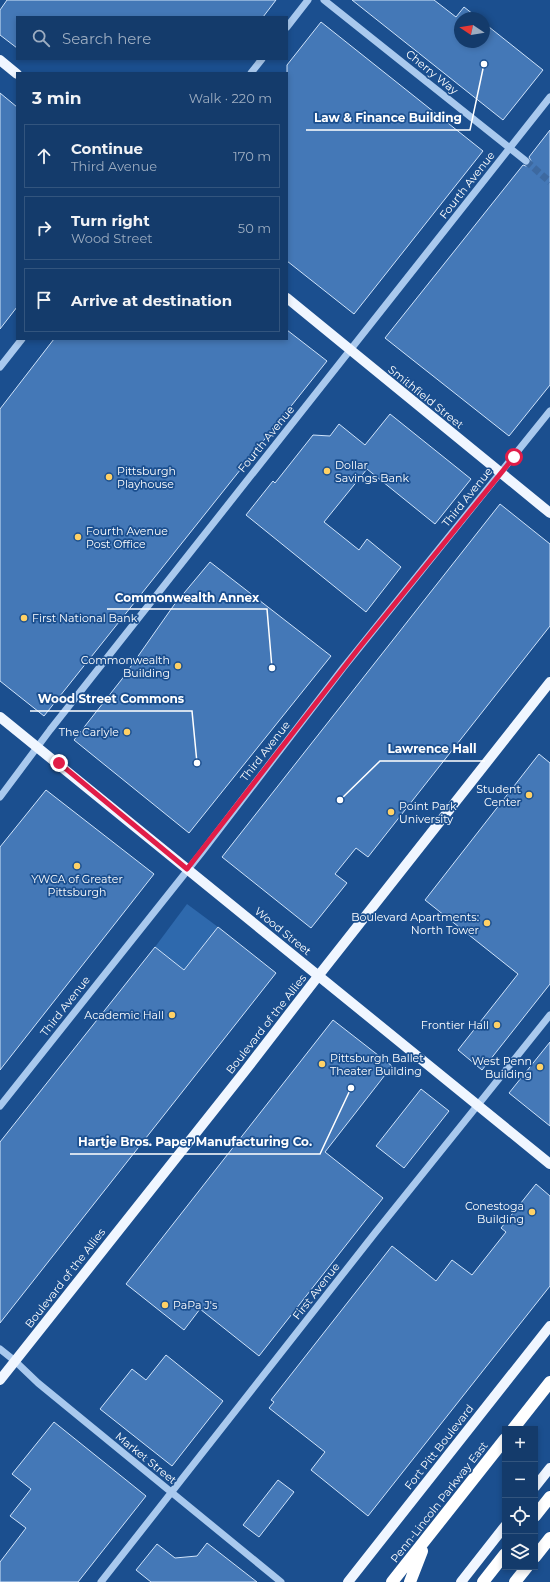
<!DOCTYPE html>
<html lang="en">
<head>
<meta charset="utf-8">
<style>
  body { margin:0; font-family:Montserrat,sans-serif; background:#1d4271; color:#f1f3f6 }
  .controls { position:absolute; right:12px; bottom:12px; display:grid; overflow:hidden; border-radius:0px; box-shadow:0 2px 6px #0003 }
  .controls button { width:36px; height:36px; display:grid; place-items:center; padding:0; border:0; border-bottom:1px solid #33557e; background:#143b6b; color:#f1f3f6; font:20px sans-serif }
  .compass { position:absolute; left:454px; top:12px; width:36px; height:36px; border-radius:50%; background:#143b6b; box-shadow:0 2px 6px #0003; rotate:282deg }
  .stop { position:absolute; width:12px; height:12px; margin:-9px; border:3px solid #e11d48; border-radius:50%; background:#fff }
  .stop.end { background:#e11d48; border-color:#fff; box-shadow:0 1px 4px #0008 }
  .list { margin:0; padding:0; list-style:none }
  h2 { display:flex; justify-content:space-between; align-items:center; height:52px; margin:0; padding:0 16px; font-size:17px }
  h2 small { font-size:13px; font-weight:400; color:#9dadc1 }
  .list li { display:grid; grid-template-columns:26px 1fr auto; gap:12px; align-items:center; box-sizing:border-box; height:64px; margin:0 8px 8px; padding:0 8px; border:1px solid #33557e; border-radius:0px }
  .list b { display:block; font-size:15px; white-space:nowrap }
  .list p { margin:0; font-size:13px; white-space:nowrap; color:#9dadc1 }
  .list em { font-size:13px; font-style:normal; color:#9dadc1 }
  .icon { flex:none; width:22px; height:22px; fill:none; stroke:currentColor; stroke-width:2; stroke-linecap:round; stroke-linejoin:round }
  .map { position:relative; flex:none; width:550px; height:1582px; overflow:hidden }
  .search { position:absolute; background:#143b6b; box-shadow:0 2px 6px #0003; left:16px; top:16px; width:272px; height:44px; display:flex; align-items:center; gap:10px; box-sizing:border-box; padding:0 14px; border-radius:0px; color:#9dadc1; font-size:15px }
  .panel { position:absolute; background:#143b6b; box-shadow:0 2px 6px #0003; left:16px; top:72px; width:272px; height:268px; border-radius:0px }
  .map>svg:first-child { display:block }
  .green { fill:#2e69ad }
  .building { fill:#4478b7; stroke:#cfe3fa }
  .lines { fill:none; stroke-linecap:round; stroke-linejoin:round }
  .minor-tunnel { stroke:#3d69a0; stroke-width:7; stroke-dasharray:7 3.5; stroke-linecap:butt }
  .minor { stroke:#a9c9ee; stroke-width:7 }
  .major { stroke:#f0f6ff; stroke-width:10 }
  .highway { stroke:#fff; stroke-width:12 }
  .route { stroke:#e11d48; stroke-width:5 }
  .poi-dot { fill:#ffd166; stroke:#1b4f8f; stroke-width:1.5 }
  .labels { text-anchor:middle; stroke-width:3.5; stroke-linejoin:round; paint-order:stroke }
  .street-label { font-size:11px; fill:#fff; stroke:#1b4f8f }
  .poi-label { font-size:11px; fill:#fff; stroke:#1b4f8f; text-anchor:end }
  .leader { fill:none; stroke:#fff; stroke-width:1.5 }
  .callout-dot { fill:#fff; stroke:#1b4f8f; stroke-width:1.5 }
  .callout-label { font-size:12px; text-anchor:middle; font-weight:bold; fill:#fff; stroke:#1b4f8f; stroke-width:3.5; stroke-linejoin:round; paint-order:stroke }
</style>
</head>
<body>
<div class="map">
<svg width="550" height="1582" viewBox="0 0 550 1582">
  <rect width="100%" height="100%" fill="#1b4f8f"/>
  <path class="green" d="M187 904 218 927 184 970 155 947Z"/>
  <path class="building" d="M7 0H276L263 17H17V48L0 35V10Z
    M352 0H434L456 17 464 7 478 18H460V42H484V23L543 70 503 120Z
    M321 22 483 151 354 314 287 261V65Z
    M0 93 17 107V307L0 329Z
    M550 130V385L509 436 385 338 523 165 526 166 530 164 531 161 529 157Z
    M287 330 327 361 44 716 0 681V409L54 339H287Z
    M390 414 471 479 435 524 367 469 324 522 359 550 367 539 401 567 366 612 246 515 273 481 275 483 313 435 330 436 339 424 365 445Z
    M500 504 550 544V626L368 857 356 848 335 874 347 883 311 928 222 857Z
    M210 562 331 656 189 833 74 740 122 679 174 605Z
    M539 754 550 763V984L482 1070 458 1050 518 974 425 900Z
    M46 790 154 874 0 1070V847Z
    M218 927 276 973 0 1323V1142L155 947 184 970Z
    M333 1020 392 1066 325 1152 383 1198 259 1356 200 1309 184 1330 126 1284Z
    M550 1042V1126L509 1093Z
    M421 1089 449 1111 404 1168 376 1146Z
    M536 1184 550 1196V1286L368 1516 311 1470 325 1452 269 1408 274 1402 271 1400 392 1246 436 1281 452 1260 472 1275 506 1232 501 1228Z
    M166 1355 223 1401 172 1466 100 1409 132 1369 146 1380Z
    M54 1422 146 1496 78 1582H0V1562L26 1528 10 1516 31 1489 12 1474Z
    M278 1480 294 1492 259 1537 243 1525Z
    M207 1543 257 1582H151L136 1570 157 1544 175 1558 197 1556Z"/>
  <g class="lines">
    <path class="minor-tunnel" d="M526 161 550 182"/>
    <path class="minor" d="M324 0 526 161
      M287 27 308 0
      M251 73 262 59
      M0 367 22 339
      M0 797 50 730 550 97
      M0 1106 202 852 343 668 550 411
      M0 1349 15 1361 38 1383 281 1582
      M101 1582 375 1233 550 1015"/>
    <path class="major" d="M0 60 17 74
      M287 298 550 513
      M0 717 550 1164
      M0 1380 245 1071 319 975 550 682
      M535 1487 550 1468
      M348 1582 550 1326
      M461 1582 505 1526"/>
    <path class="highway" d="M513 1429 550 1382
      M535 1516 550 1497
      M535 1557 550 1538
      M392 1582 505 1439
      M410 1582 422 1551
      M483 1582 505 1554
      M515 1582 527 1567"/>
  </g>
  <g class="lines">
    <path class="route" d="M59 763 187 869 359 648 514 457"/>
  </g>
  <g class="poi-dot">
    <circle cx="327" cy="471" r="4"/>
    <circle cx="109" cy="477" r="4"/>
    <circle cx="78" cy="537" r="4"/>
    <circle cx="24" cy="618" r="4"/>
    <circle cx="178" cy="666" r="4"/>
    <circle cx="127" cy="732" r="4"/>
    <circle cx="529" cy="795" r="4"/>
    <circle cx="391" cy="812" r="4"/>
    <circle cx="77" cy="866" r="4"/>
    <circle cx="487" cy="923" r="4"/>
    <circle cx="172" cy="1015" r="4"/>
    <circle cx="497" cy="1025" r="4"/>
    <circle cx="322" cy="1064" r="4"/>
    <circle cx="540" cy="1067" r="4"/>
    <circle cx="532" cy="1212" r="4"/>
    <circle cx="165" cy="1305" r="4"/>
  </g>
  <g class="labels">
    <g class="street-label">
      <text transform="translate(432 72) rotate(39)" y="4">Cherry Way</text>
      <text transform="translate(467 185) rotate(-52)" y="4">Fourth Avenue</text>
      <text transform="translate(426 397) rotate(39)" y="4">Smithfield Street</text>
      <text transform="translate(266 439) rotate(-51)" y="4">Fourth Avenue</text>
      <text transform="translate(467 497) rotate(-51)" y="4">Third Avenue</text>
      <text transform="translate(265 751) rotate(-52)" y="4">Third Avenue</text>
      <text transform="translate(283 931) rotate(39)" y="4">Wood Street</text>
      <text transform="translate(65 1006) rotate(-52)" y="4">Third Avenue</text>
      <text transform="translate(266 1024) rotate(-52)" y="4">Boulevard of the Allies</text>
      <text transform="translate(65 1278) rotate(-52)" y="4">Boulevard of the Allies</text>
      <text transform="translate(316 1291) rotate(-52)" y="4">First Avenue</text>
      <text transform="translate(439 1447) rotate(-52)" y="4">Fort Pitt Boulevard</text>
      <text transform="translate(146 1458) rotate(39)" y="4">Market Street</text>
      <text transform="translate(439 1502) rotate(-52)" y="4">Penn-Lincoln Parkway East</text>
    </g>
    <g class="poi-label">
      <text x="335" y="469" text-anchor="start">Dollar<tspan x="335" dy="13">Savings Bank</tspan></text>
      <text x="117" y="475" text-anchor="start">Pittsburgh<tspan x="117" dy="13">Playhouse</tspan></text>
      <text x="86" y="535" text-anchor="start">Fourth Avenue<tspan x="86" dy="13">Post Office</tspan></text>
      <text x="32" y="622" text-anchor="start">First National Bank</text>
      <text x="170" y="664">Commonwealth<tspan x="170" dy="13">Building</tspan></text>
      <text x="119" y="736">The Carlyle</text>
      <text x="521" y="793">Student<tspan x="521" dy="13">Center</tspan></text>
      <text x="399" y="810" text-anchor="start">Point Park<tspan x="399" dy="13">University</tspan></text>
      <text x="77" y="883" text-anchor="middle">YWCA of Greater<tspan x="77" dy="13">Pittsburgh</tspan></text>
      <text x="479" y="921">Boulevard Apartments:<tspan x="479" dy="13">North Tower</tspan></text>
      <text x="164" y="1019">Academic Hall</text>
      <text x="489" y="1029">Frontier Hall</text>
      <text x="330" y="1062" text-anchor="start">Pittsburgh Ballet<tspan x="330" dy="13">Theater Building</tspan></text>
      <text x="532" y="1065">West Penn<tspan x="532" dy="13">Building</tspan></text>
      <text x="524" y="1210">Conestoga<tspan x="524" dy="13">Building</tspan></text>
      <text x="173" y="1309" text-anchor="start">PaPa J's</text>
    </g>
  </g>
  <path class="leader" d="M484 64L470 130H306M272 668L267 609H107M197 763L192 711H30M340 800L380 761H485M351 1088L320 1154H70"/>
  <g class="callout-dot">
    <circle cx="484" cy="64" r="4"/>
    <circle cx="272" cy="668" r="4"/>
    <circle cx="197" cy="763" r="4"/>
    <circle cx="340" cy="800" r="4"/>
    <circle cx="351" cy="1088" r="4"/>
  </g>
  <g class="callout-label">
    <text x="388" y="122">Law &amp; Finance Building</text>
    <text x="187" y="602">Commonwealth Annex</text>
    <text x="111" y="703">Wood Street Commons</text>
    <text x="432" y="753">Lawrence Hall</text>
    <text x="195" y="1146">Hartje Bros. Paper Manufacturing Co.</text>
  </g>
</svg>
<div class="controls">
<button>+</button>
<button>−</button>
<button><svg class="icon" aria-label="locate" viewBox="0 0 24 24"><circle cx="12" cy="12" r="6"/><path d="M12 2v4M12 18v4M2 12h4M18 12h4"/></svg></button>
<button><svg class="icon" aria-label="layers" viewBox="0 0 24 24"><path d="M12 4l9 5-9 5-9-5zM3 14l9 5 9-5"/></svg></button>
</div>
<svg class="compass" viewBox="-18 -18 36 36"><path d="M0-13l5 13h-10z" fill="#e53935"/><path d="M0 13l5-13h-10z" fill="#9dadc1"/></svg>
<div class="stop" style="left:514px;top:457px"></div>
<div class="stop end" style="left:59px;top:763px"></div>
<div class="search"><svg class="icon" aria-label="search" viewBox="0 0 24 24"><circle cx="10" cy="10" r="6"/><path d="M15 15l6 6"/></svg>Search here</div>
<section class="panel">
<h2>3 min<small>Walk · 220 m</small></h2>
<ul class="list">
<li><svg class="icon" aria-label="ahead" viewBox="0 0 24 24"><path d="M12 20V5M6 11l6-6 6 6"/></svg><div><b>Continue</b><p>Third Avenue</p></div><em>170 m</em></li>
<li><svg class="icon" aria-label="right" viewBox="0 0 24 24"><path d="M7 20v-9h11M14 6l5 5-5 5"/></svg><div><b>Turn right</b><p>Wood Street</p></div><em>50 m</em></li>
<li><svg class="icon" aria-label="arrive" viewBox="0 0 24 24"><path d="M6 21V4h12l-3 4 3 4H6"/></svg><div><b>Arrive at destination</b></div></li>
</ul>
</section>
</div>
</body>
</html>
